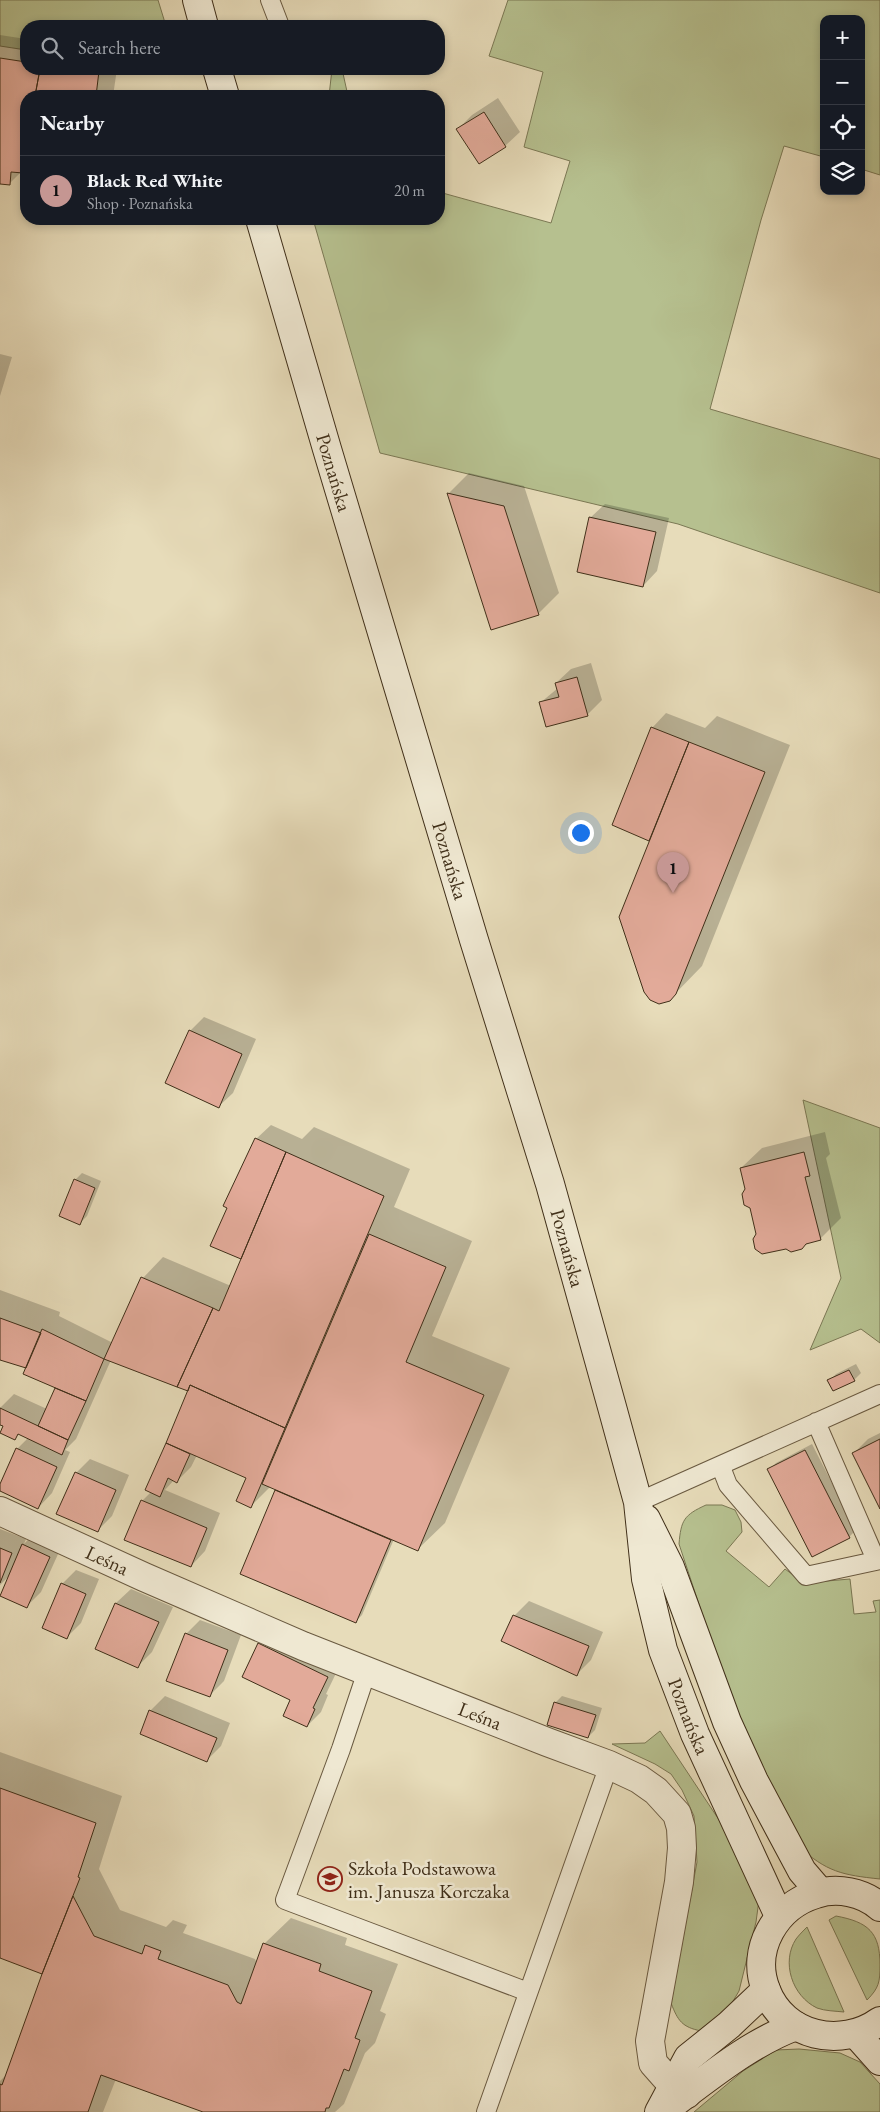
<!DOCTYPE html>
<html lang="en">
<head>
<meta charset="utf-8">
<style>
  body { margin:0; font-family:"EB Garamond",serif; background:#242831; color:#f1f3f6 }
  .controls { position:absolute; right:15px; top:15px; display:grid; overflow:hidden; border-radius:10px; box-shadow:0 2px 8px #0003 }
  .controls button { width:45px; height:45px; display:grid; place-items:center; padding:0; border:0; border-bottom:1px solid #363941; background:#171b24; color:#f1f3f6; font:25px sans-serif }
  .you { position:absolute; left:580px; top:832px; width:18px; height:18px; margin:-12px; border:4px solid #fff; border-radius:50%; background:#1a73e8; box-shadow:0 0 0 8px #1a73e833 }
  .badge { display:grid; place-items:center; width:32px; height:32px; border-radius:50%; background:#c59692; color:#111; font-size:16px; font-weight:700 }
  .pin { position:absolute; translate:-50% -41px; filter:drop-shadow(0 1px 2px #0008) }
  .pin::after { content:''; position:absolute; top:26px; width:18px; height:15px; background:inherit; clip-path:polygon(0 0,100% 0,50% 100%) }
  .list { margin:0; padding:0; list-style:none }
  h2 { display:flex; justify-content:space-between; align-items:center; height:65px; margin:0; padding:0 20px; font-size:21px }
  h2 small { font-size:16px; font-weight:400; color:#9ea1a6 }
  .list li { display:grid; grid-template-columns:32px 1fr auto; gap:15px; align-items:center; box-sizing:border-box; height:70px; padding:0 20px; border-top:1px solid #363941 }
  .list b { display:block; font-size:19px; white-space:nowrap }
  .list p { margin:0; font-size:16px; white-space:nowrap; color:#9ea1a6 }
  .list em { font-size:16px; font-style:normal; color:#9ea1a6 }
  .icon { flex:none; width:28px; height:28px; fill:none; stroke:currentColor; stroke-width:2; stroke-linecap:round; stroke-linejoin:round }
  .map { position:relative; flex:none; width:880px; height:2112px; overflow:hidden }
  .search { position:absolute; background:#171b24; box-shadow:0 2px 8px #0003; left:20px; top:20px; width:425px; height:55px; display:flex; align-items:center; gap:12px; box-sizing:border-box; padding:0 18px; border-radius:20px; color:#9ea1a6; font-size:19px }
  .panel { position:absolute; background:#171b24; box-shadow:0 2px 8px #0003; left:20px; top:90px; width:425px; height:135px; border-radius:20px }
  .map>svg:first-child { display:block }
  .green { fill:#b6c08f; stroke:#7b7854 }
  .shadow { fill:#0003 }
  .building { fill:#e2aa99; stroke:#402f19 }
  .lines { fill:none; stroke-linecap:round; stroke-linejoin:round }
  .lane-casing { stroke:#6a5a41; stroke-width:20 }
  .street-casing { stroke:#6a5a41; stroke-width:30 }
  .secondary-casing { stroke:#402f19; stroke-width:30 }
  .lane { stroke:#efe8d2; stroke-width:18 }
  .street { stroke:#efe8d2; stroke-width:28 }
  .secondary { stroke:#efe8d2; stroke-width:28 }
  .labels { text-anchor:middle; stroke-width:5; stroke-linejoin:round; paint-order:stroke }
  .street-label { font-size:20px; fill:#402f19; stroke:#efe8d2 }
  .poi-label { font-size:20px; fill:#402f19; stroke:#efe8d2; text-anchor:start }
</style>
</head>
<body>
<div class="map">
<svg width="880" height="2112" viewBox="0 0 880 2112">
  <rect width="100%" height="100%" fill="#e7dcba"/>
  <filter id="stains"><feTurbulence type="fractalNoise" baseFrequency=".004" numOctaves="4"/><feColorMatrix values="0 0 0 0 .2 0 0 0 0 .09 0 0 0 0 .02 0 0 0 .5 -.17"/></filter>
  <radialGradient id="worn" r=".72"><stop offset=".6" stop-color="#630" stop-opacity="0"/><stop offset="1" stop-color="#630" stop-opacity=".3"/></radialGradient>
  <path class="green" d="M0 0H158L166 26H26V50L0 46Z
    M508 0H880V175L861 169V19H824V157L784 146 761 220 710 409 880 459V593L678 524 380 453 313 219H439V192L551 223 570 161 524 147 543 72 489 56Z
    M332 69H342L348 96H329Z
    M803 1100 880 1128V1343L861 1329 810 1350 841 1278Z
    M706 1505H722L735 1510 741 1522 742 1532 726 1551 769 1587 785 1569 804 1583 850 1579 854 1614 876 1612 873 1601 880 1600V1879C842 1875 827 1872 798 1846L726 1686 679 1544C681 1520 684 1515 706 1505Z
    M660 1731 741 1853 759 1900 756 1922 739 1991 729 2008 701 2031C682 2027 678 2021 671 2003L697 1862 694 1816 682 1790 671 1774 655 1764 612 1744 645 1743Z
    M836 1916C868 1922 880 1932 880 1965 880 1982 879 1988 867 2000L829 1920Z
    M807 1927 844 2012C835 2011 825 2011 817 2008 792 1996 781 1962 796 1939 799 1935 803 1931 807 1927Z
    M799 2049 840 2053 860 2062 880 2084V2112H694L743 2071 776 2050Z"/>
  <path class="shadow" d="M0 35 26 39V69H117L113 96H26V175L21 172 9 184 0 183Z
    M498 98 520 132 505 146 479 163 458 129 472 115Z
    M0 354 12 357 0 396Z
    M469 473 524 486 559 593 538 614 448 494Z
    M605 504 669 518 657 571 643 586 590 518Z
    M591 663 602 700 587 715 540 703 558 688 556 683 571 669Z
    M666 713 705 728 717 716 790 745 702 966 669 1000 654 834 649 839 652 728Z
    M204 1017 256 1039 233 1093 218 1107 190 1031Z
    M271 1125 302 1139 314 1127 410 1169 394 1207 472 1241 432 1336 510 1368 445 1523 418 1549 394 1539 362 1615 355 1622 276 1491 278 1489 271 1486 251 1506 248 1477 197 1455 191 1467 177 1481 174 1480 165 1490 220 1513 205 1551 191 1566 142 1501 151 1492 147 1490 189 1390 111 1360 76 1439 65 1450 70 1452 52 1493 38 1508 0 1490 17 1449 28 1438 19 1434 14 1439 5 1426 0 1423V1408L14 1394 47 1409 57 1387 29 1363 0 1359V1290L60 1312 59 1316 113 1343 143 1278 163 1257 231 1286 245 1253 256 1139Z
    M825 1132 830 1154 826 1158 841 1218 820 1239 808 1242 802 1248 758 1234 741 1168 762 1148Z
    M82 1173 101 1181 87 1216 80 1223 75 1180Z
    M856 1364 861 1373 854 1380 829 1381 836 1374Z
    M880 1433V1506L854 1453 868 1439Z
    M812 1444 856 1530 849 1537 813 1555 769 1470 776 1463Z
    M90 1459 129 1475 112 1516 98 1530 76 1473Z
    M0 1529 26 1539 24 1544 37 1530 63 1543 41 1592 27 1606 10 1575 0 1585Z
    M76 1570 99 1579 81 1623 67 1637 62 1584Z
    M131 1589 173 1607 152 1652 138 1666 96 1648 116 1603Z
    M529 1601 603 1632 591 1660 577 1674 503 1641 515 1615Z
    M200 1620 241 1635 224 1681 209 1696 186 1634Z
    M273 1629 341 1663 326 1694 328 1695 321 1712 307 1726 292 1699 244 1676 259 1643Z
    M165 1696 230 1723 221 1746 207 1760 150 1711Z
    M562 1696 602 1708 595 1730 588 1737 555 1703Z
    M0 1752 122 1796 99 1869 120 1910 166 1927 173 1920 187 1925 183 1933 255 1959 257 1964 264 1944 291 1918 347 1938 345 1945 398 1964 380 2011 386 2014 375 2043 365 2053 344 2104 335 2112H207L116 2079 103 2112H0V2081L7 2074 43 1973 0 1957Z"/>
  <path class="building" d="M0 58 26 62V69H40L35 96H26V153L23 173 11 172 10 185 0 184Z
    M40 69H79L99 71 96 96H35Z
    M484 112 506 147 479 164 456 129Z
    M26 153V176L23 175Z
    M447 493 504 506 539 615 491 630Z
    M589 517 656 532 643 587 577 572Z
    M577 677 588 716 546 727 539 702 559 697 555 683Z
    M651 727 689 742 649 841 612 825Z
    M689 742 765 772 676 994 670 1001 659 1004 650 1000 644 992 619 917Z
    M189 1030 242 1054 219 1108 165 1083Z
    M255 1138 286 1152 241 1259 210 1246 227 1208 223 1206Z
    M286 1152 384 1196 285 1428 190 1385 188 1391 177 1387 213 1308 219 1311Z
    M804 1152 810 1176 805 1177 821 1240 806 1244 802 1249 791 1252 786 1249 762 1254 755 1249 753 1239 756 1234 750 1208 744 1205 742 1194 745 1189 740 1168Z
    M74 1179 95 1188 80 1225 59 1216Z
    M369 1234 446 1267 406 1362 484 1395 418 1551 262 1484Z
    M141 1277 213 1308 177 1387 104 1359Z
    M0 1318 41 1333 26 1368 0 1360Z
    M42 1329 104 1359 86 1401 23 1374Z
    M849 1370 855 1381 833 1391 827 1380Z
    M190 1385 285 1428 251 1508 236 1501 246 1478 166 1443Z
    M55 1388 86 1401 68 1440 38 1426Z
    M0 1408 68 1440 62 1455 18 1434 15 1440 0 1433 3 1426 0 1425Z
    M880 1439V1509L852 1453Z
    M166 1443 190 1454 177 1483 168 1478 160 1497 145 1490Z
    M16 1448 57 1467 38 1509 0 1491V1484Z
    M805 1450 850 1538 812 1557 767 1469Z
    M75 1472 116 1490 98 1532 56 1514Z
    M275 1490 391 1540 356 1623 240 1574Z
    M141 1500 207 1528 191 1567 124 1540Z
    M22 1544 50 1557 27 1608 0 1596Z
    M0 1548 12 1553 0 1583Z
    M61 1583 86 1594 67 1639 42 1628Z
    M115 1603 159 1622 138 1668 95 1649Z
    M513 1615 589 1646 577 1676 501 1641Z
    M185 1633 228 1650 210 1697 166 1681Z
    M258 1643 328 1677 313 1708 315 1709 307 1727 283 1716 290 1700 242 1677Z
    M554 1702 596 1715 588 1738 547 1725Z
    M149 1710 217 1738 207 1762 140 1734Z
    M0 1788 96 1823 78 1877 80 1878 42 1974 0 1958Z
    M73 1896 94 1936 142 1954 145 1945 161 1951 158 1959 228 1985 237 2002 241 2004 263 1943 321 1964 319 1971 372 1991 355 2038 360 2040 349 2071 344 2069 329 2108H326L325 2112H203L101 2075 88 2112H0V2084L2 2085 42 1974Z"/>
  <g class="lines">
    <defs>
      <path id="lane" d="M270 0 280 26
        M816 1422 876 1560
        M721 1467 728 1485 806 1576 880 1560
        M638 1502 880 1394
        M367 1671 341 1749 285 1900 528 1992
        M486 2112 609 1765"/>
      <g id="street">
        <path id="s1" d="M0 1511 144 1577 303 1646 547 1742 609 1765 639 1779 656 1791 677 1814 681 1828 682 1848 679 1882 650 2041 653 2063 668 2080 687 2094"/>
      </g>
      <g id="secondary">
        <path d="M197 0 204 26"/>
        <path d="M217 69 225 96"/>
        <path id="s2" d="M260 219 327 449 474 940 550 1184 612 1407 638 1502 646 1579 663 1650 695 1734 779 1916"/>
        <path d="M646 1519 670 1567 727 1722 754 1781 802 1871 820 1892"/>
        <path d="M880 1907C863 1892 837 1887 816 1894 776 1906 750 1949 766 1990 784 2037 841 2049 880 2021"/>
        <path d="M856 2034 880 2061"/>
        <path d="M663 2111C705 2081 747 2044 796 2026"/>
        <path d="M659 2112 688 2058 729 2025 766 1990"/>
      </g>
    </defs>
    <use href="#lane" class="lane-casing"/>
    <use href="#street" class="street-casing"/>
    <use href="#secondary" class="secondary-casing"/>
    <use href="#lane" class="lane"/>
    <use href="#street" class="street"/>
    <use href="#secondary" class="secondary"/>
  </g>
  <defs>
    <symbol id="school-ring" viewBox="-11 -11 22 22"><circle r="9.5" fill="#efe8d2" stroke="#8f2418" stroke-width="1.5"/><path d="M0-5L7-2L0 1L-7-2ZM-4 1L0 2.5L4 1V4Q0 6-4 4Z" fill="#8f2418"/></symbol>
  </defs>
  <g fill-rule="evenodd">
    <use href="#school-ring" x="316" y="1865" width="28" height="28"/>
  </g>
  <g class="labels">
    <g class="street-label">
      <text dy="7" stroke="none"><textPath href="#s2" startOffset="264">Poznańska</textPath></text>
      <text dy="7" stroke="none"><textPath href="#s2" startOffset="669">Poznańska</textPath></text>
      <text dy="7" stroke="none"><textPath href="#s2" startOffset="1074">Poznańska</textPath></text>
      <text dy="7" stroke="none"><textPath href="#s1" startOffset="118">Leśna</textPath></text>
      <text dy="7" stroke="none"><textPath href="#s2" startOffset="1559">Poznańska</textPath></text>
      <text dy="7" stroke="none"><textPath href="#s1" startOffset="522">Leśna</textPath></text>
    </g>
    <g class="poi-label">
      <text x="348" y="1875">Szkoła Podstawowa<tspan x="348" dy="23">im. Janusza Korczaka</tspan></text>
    </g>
  </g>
  <rect width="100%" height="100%" filter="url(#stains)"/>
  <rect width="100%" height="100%" fill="url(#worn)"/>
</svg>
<div class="controls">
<button>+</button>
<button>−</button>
<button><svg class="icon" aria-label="locate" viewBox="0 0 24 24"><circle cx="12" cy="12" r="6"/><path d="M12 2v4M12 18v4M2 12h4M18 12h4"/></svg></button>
<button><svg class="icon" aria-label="layers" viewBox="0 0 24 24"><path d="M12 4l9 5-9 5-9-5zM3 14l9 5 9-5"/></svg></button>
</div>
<div class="you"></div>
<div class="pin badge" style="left:673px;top:893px">1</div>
<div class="search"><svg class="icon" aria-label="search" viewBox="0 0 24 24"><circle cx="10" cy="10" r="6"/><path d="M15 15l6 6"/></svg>Search here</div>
<section class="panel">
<h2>Nearby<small></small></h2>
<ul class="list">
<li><span class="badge">1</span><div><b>Black Red White</b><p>Shop · Poznańska</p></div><em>20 m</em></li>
</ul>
</section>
</div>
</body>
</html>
